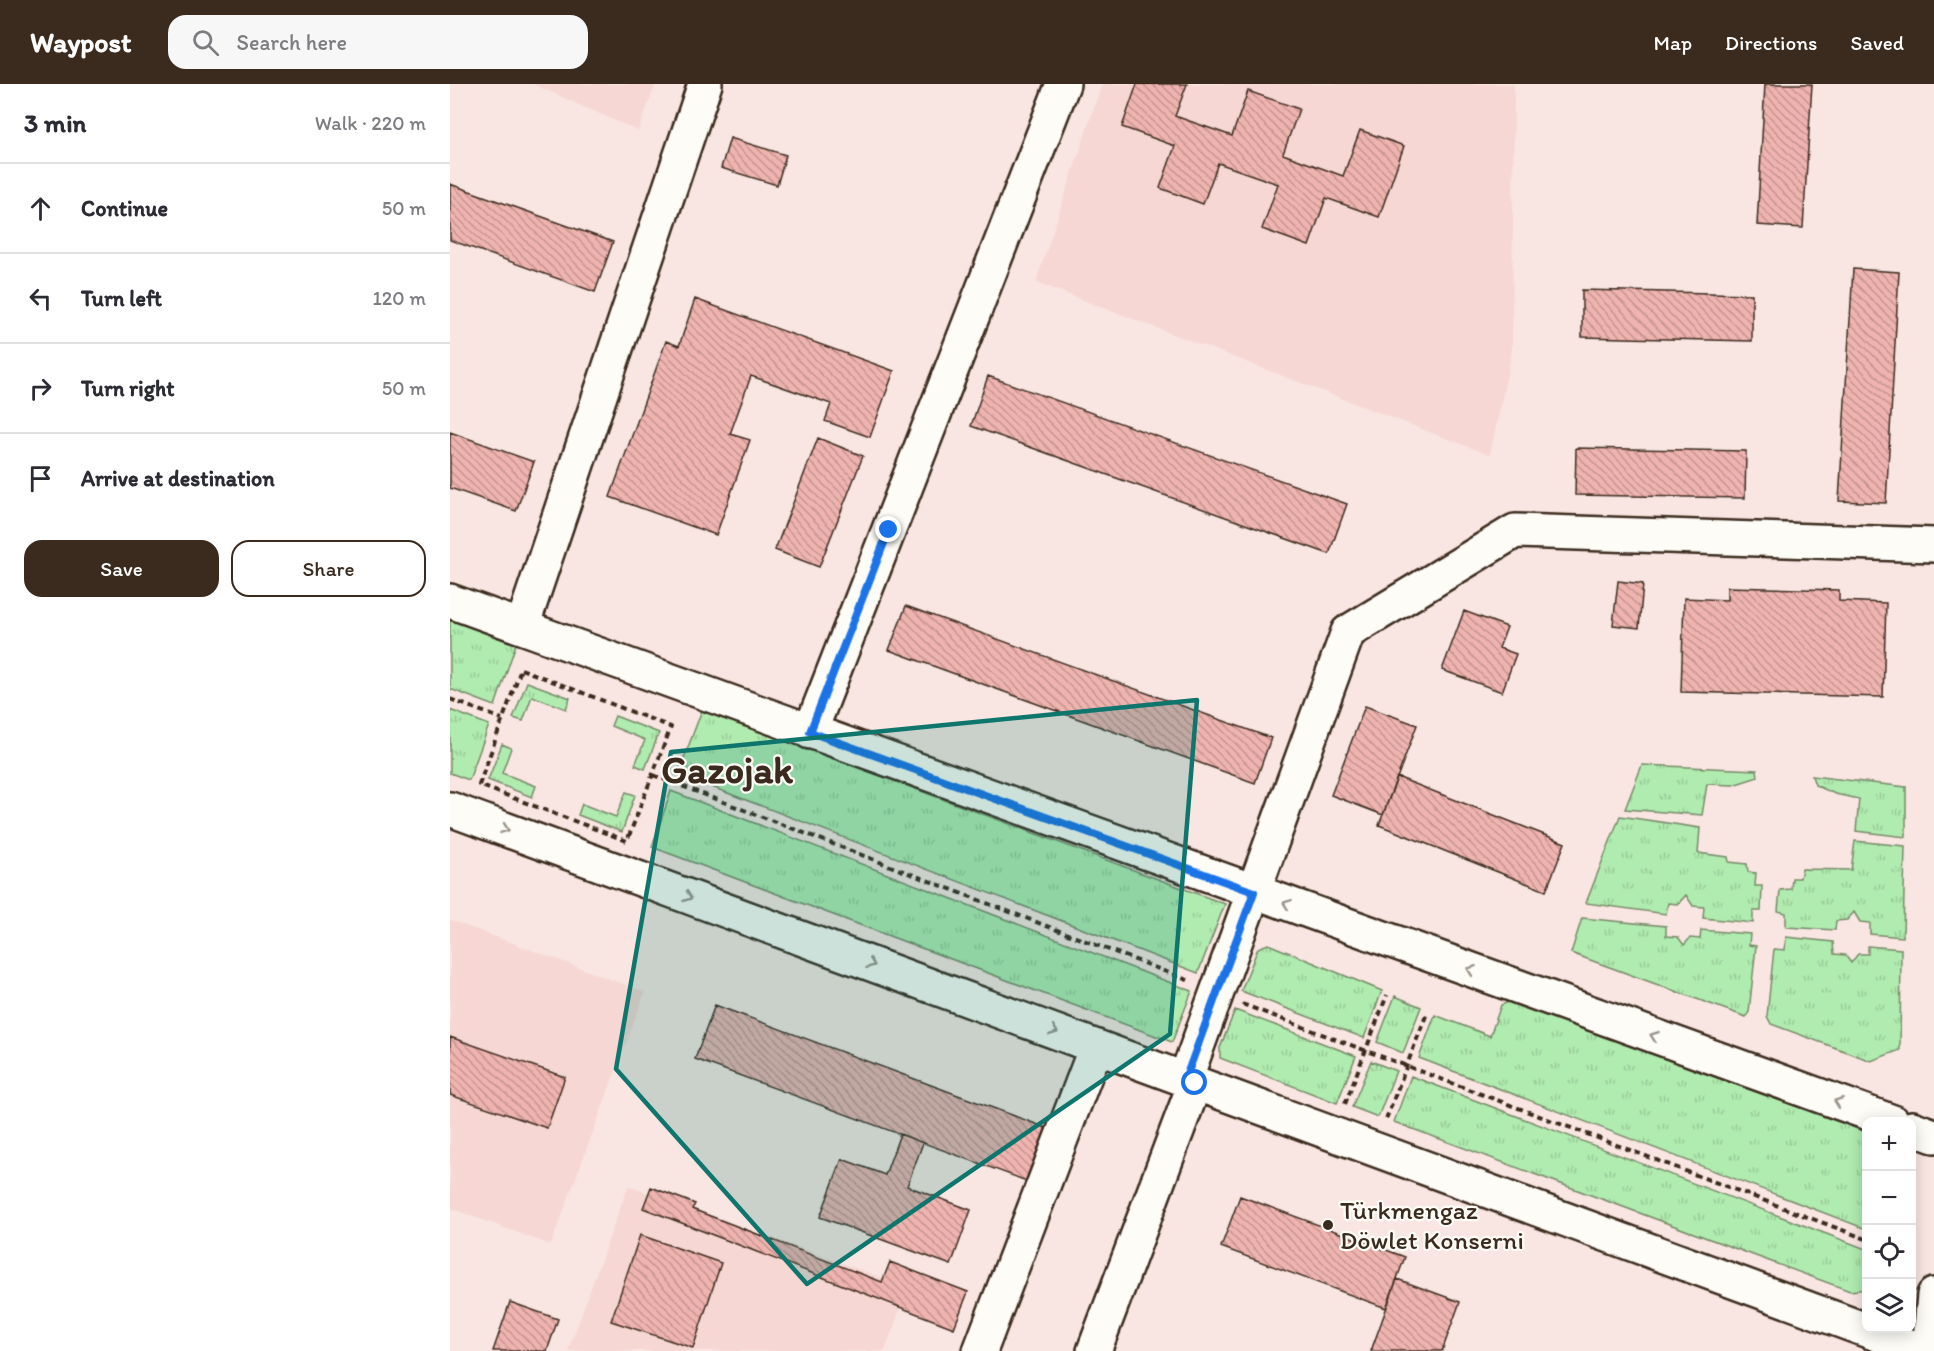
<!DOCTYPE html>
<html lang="en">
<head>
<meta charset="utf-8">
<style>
  body { margin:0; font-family:Itim,sans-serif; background:#f7f7f7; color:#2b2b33 }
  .controls { position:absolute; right:18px; bottom:18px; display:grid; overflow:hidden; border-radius:12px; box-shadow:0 3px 15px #0003 }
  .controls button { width:54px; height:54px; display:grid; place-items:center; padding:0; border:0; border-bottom:2px solid #e1e1e2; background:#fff; color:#2b2b33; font:30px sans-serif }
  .stop { position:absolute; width:18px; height:18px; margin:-14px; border:4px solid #1a73e8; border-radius:50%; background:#fff }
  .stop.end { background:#1a73e8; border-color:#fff; box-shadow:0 2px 6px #0008 }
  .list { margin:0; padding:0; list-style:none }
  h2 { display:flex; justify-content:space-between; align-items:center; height:78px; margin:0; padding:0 24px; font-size:26px }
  h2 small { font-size:20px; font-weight:400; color:#7c7c81 }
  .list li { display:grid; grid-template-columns:39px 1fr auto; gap:18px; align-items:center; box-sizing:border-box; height:90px; padding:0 24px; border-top:2px solid #e1e1e2 }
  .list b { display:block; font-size:22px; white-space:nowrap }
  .list em { font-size:20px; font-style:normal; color:#7c7c81 }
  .actions { display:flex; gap:12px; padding:18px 24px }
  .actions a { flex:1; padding:14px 0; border:2px solid #3b2a1e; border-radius:18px; text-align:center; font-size:21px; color:#3b2a1e }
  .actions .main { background:#3b2a1e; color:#fff }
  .icon { flex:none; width:33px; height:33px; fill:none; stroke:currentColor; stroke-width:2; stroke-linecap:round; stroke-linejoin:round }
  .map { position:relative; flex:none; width:1484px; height:1267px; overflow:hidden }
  header { display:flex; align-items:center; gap:36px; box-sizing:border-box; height:84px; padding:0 30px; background:#3b2a1e; color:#fff }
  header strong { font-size:28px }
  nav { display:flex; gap:33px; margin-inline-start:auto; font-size:21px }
  .search { width:420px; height:54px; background:#f7f7f7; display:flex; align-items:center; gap:15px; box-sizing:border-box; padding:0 21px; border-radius:18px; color:#7c7c81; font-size:22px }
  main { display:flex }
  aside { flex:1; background:#fff }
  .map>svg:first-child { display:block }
  .built { fill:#f6d7d3 }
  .grass { fill:url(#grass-tufts); stroke:#768a67; stroke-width:1.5 }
  .building { fill:url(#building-back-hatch); stroke:#3b2a1e; stroke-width:1.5 }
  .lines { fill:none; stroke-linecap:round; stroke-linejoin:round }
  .minor-casing { stroke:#3b2a1e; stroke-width:38 }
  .path { stroke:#3b2a1e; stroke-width:4; stroke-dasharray:6 4.5; stroke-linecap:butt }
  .minor { stroke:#fdfcf7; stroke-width:33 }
  .oneway { stroke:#9c938a }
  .route { stroke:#1a73e8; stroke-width:8 }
  .marked { fill:#0f766e; fill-opacity:0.2; stroke:#0f766e; stroke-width:4.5; stroke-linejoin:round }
  .poi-dot { fill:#3b2a1e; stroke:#fdfcf7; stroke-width:2 }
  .labels { text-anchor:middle; stroke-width:4.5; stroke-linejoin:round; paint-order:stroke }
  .poi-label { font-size:26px; fill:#3b2a1e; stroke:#fdfcf7; text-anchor:start }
  .town-label { font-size:38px; font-weight:bold; fill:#3b2a1e; stroke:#fdfcf7 }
</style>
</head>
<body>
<header>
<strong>Waypost</strong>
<div class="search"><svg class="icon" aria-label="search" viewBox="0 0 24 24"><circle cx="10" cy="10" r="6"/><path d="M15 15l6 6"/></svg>Search here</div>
<nav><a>Map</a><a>Directions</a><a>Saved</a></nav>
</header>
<main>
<aside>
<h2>3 min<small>Walk · 220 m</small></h2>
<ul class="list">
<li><svg class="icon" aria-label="ahead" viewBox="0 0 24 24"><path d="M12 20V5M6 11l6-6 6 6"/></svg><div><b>Continue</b></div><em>50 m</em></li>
<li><svg class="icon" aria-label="left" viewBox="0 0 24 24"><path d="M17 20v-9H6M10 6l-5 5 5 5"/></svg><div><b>Turn left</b></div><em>120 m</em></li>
<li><svg class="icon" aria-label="right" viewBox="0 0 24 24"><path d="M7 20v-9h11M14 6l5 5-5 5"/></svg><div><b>Turn right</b></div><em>50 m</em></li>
<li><svg class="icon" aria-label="arrive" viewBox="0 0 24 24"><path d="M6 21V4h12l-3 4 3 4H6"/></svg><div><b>Arrive at destination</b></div></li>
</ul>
<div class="actions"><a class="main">Save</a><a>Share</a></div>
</aside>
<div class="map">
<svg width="1484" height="1267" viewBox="0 0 1484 1267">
  <defs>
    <pattern id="grass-tufts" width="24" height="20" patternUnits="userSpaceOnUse" patternTransform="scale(1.5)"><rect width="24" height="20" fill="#b0ebb0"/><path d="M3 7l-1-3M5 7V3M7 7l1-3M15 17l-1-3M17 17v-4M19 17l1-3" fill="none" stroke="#98ca97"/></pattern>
    <pattern id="building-back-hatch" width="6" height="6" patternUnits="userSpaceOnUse" patternTransform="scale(1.5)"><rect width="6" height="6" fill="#efb4b0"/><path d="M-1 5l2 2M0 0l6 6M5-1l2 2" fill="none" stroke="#c3938f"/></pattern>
  </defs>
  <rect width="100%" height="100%" fill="#f9e6e2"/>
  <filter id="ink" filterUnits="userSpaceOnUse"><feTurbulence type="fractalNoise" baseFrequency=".0167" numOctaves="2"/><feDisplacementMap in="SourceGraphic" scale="12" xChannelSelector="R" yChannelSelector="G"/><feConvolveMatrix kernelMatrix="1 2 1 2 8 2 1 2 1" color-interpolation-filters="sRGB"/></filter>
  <g filter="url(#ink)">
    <path class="built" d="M83 0H206L188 47Z
      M652 0H1064L1062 267 1040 371 586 198Z
      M0 836 195 908 101 1161 0 1124Z
      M178 1102 458 1203 435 1267H118Z"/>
    <path class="grass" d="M0 536 66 560 45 622 0 605Z
      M77 598 120 614 116 625 82 612 73 637 63 634Z
      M0 626 39 641 19 696 0 689Z
      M252 626 775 820 748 889 228 690Z
      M165 632 209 649 195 685 185 681 195 656 161 642Z
      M52 660 61 664 52 689 86 702 82 713 38 696Z
      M1192 681 1307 686 1308 693 1283 701 1257 700 1252 731 1175 725Z
      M1362 692 1456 703V753L1406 747 1409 715 1385 710 1365 701Z
      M221 707 742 907 722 958 202 763Z
      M176 708 185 711 172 748 128 731 132 720 166 733Z
      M1170 732 1250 744 1248 769 1278 773 1279 778 1297 780 1298 788 1306 789 1305 802H1312L1311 827H1303V839L1253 834 1254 823 1243 822 1236 811 1228 820 1218 819 1216 830 1136 819Z
      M1405 757 1455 762 1453 853 1420 850V839L1410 838 1404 828 1397 836 1386 837 1385 846 1336 843V829L1328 827 1330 806 1341 805 1342 794H1350L1352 785 1401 786Z
      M1132 834 1216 842V852L1228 853 1234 861 1240 854 1250 855 1251 846 1300 850 1299 861 1306 862 1299 928 1296 933 1121 869Z
      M1336 853 1383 858 1384 870 1395 871 1401 879 1408 870H1418V862L1451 865 1450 966 1421 977 1321 940 1317 932 1324 865 1335 866Z
      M818 860 932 907 914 954 791 907 808 864Z
      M945 912 971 923 953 969 927 958Z
      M1061 917 1416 1048V1145L969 974 985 931 1040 952 1051 921Z
      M785 926 906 972 887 1019 770 974V964Z
      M921 977 946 987 928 1033 902 1023Z
      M961 992 1416 1165V1205L1400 1207 944 1038Z"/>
    <path class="building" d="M687 0H737L725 32 782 52 798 7 849 25 833 70 893 92 910 46 954 62 929 133 876 114 859 162 812 145 828 100 768 79 753 120 710 104 725 62 672 43Z
      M1315 0H1362L1353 144 1307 141Z
      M280 54 336 71 327 101 271 84Z
      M0 100 163 158 145 208 0 156Z
      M1403 185 1449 188 1436 419 1389 417Z
      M1132 206 1302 210V257L1132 253Z
      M245 215 444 287 420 353 375 337 381 320 301 292 280 350 300 356 266 451 160 413 216 257 229 262Z
      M538 292 897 420 879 470 521 342Z
      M0 348 84 378 66 427 0 404Z
      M368 354 413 372 369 483 325 466Z
      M1126 364 1296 367 1295 414 1125 411Z
      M1168 497 1193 500 1189 544 1163 541Z
      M1277 503 1389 506V517L1436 519 1433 613 1231 608 1234 514 1277 516Z
      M456 522 821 654 805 699 439 566Z
      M1014 527 1057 543 1049 564 1066 570 1052 608 992 586Z
      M915 622 967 641 933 731 881 711Z
      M947 693 1115 759 1096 807 929 741Z
      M265 921 605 1047 585 1100 245 975Z
      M0 953 115 993 97 1044 0 1011Z
      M450 1050 473 1059 457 1102 521 1126 501 1181 370 1133 392 1075 435 1091Z
      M201 1103 245 1120 242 1125 432 1198 440 1178 518 1208 504 1244 193 1124Z
      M790 1112 955 1173 936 1224 771 1163Z
      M190 1151 271 1179 243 1264 161 1237Z
      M947 1195 1010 1218 992 1267H921Z
      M60 1218 108 1235 97 1267H43Z"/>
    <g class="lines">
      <defs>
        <path id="minor" d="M0 517 1443 1038
          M72 543 255 0
          M360 648 613 0
          M0 725 1473 1267
          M735 996 898 548 1065 447 1484 461
          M1462 1044 1484 1052
          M530 1267 646 963
          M644 1267 745 999
          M1479 1267 1484 1211"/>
      </defs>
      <use href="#minor" class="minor-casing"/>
      <path class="path" d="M71 585 221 643 177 757 29 701Z
        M0 615 52 635
        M203 691 740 897
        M792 920 1416 1155
        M895 1020 937 911
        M936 1035 977 929"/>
      <use href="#minor" class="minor"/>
    </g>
    <defs><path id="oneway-chevron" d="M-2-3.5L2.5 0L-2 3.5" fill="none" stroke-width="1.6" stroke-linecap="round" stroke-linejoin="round" transform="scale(1.5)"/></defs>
    <g class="oneway">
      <use href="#oneway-chevron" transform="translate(55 745) rotate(20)"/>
      <use href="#oneway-chevron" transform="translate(238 813) rotate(20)"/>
      <use href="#oneway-chevron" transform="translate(837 820) rotate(-160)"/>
      <use href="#oneway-chevron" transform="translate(421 880) rotate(20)"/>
      <use href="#oneway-chevron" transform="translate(1021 886) rotate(-160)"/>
      <use href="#oneway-chevron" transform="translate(604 947) rotate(20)"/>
      <use href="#oneway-chevron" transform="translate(1204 952) rotate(-160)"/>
      <use href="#oneway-chevron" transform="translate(1388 1018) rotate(-160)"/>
    </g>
  </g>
  <g class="lines" filter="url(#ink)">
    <path class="route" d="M439 446 360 648 804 808 735 996 745 999"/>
  </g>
  <path class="marked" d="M747 616 720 950 357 1200 166 985 221 668Z"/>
  <circle class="poi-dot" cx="878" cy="1141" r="6"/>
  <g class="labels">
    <g class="poi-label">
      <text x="890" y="1135">Türkmengaz<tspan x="890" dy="30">Döwlet Konserni</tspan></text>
    </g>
    <g class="town-label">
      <text x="277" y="699">Gazojak</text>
    </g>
  </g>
</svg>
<div class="controls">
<button>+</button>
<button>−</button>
<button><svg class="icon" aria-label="locate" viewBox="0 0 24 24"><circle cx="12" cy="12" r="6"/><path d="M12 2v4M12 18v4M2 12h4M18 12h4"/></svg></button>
<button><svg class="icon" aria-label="layers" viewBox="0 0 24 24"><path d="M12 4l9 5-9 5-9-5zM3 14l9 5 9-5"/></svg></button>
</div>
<div class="stop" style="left:745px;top:999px"></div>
<div class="stop end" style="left:439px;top:446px"></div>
</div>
</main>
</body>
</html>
